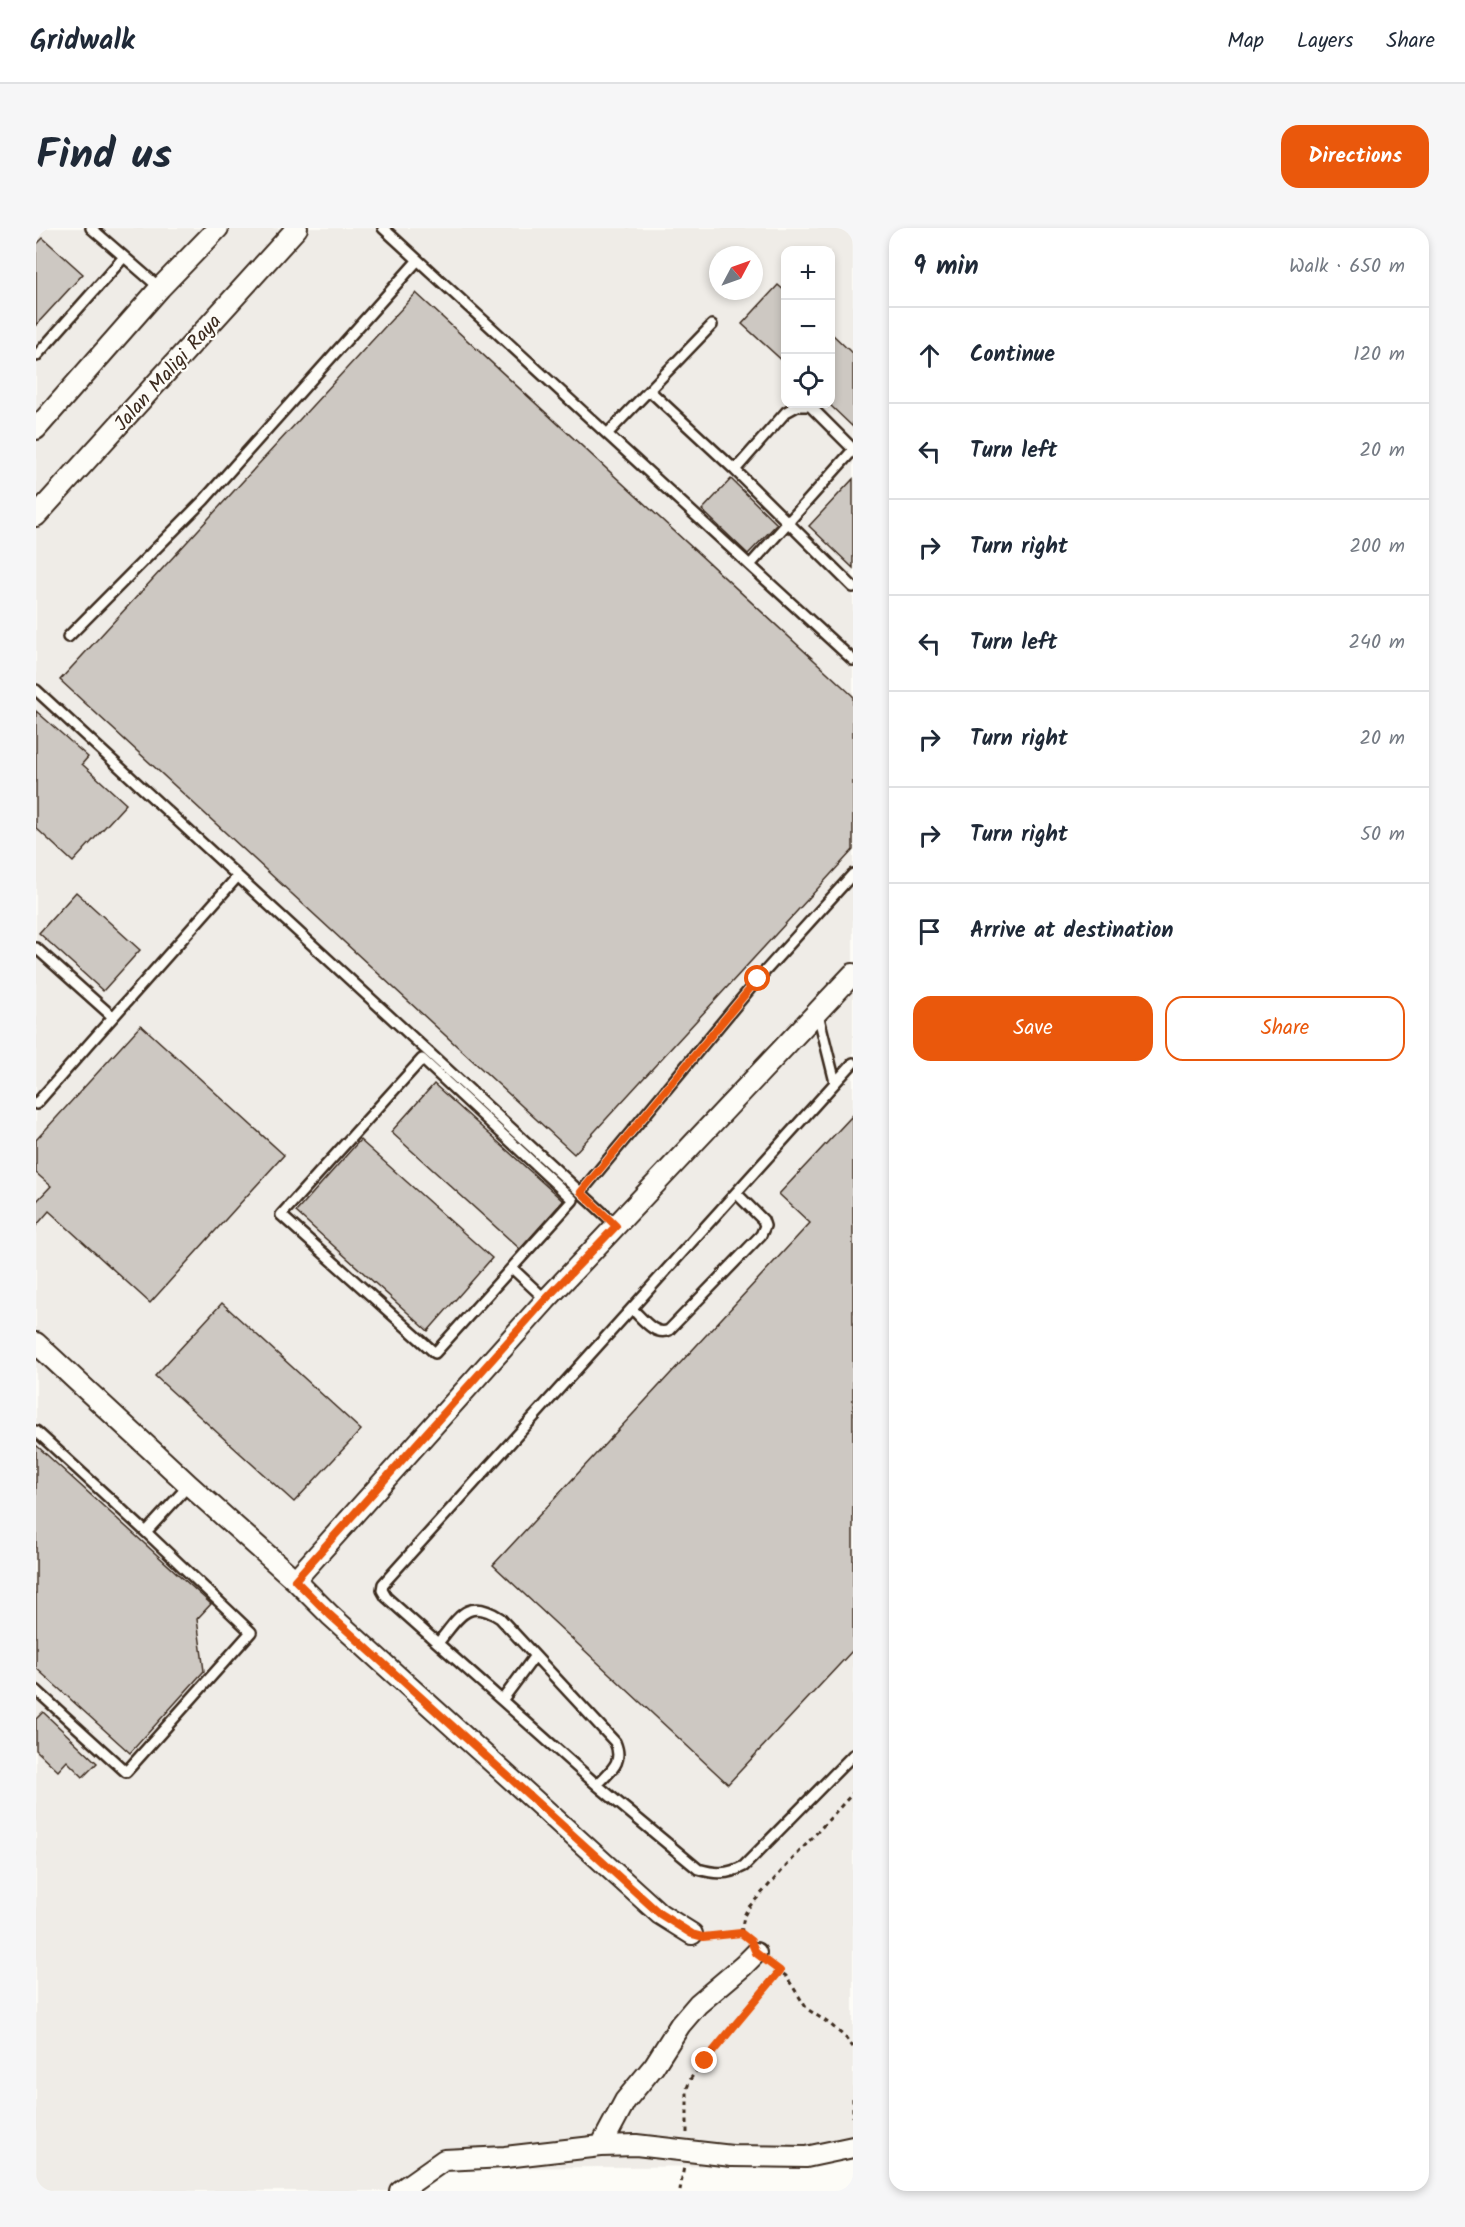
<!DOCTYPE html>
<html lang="en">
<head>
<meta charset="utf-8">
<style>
  body { margin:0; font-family:Kalam,sans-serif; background:#f6f6f7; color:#1f2937 }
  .controls { position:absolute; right:18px; top:18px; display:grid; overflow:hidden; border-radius:12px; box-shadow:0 3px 9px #0003 }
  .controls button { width:54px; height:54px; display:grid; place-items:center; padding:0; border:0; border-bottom:2px solid #e0e1e3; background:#fff; color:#1f2937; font:30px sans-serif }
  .compass { position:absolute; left:673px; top:18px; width:54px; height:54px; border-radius:50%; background:#fff; box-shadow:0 3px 9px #0003; rotate:49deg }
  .stop { position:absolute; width:18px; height:18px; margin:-14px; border:4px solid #ea580c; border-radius:50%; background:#fff }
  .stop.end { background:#ea580c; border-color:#fff; box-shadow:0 2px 6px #0008 }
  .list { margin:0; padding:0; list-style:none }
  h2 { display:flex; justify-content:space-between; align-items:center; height:78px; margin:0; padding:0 24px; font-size:26px }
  h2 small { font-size:20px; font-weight:400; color:#747a83 }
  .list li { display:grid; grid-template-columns:39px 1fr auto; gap:18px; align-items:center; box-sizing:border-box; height:96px; padding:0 24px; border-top:2px solid #e0e1e3 }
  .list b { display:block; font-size:22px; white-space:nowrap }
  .list em { font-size:20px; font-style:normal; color:#747a83 }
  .actions { display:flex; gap:12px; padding:18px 24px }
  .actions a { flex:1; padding:14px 0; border:2px solid #ea580c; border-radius:18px; text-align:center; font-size:21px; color:#ea580c }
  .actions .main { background:#ea580c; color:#fff }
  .icon { flex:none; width:33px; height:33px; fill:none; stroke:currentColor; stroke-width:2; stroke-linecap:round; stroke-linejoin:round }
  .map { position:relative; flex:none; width:817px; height:1963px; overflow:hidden; border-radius:18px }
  header { display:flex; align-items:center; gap:36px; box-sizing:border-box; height:84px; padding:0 30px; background:#fff; border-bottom:2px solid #e0e1e3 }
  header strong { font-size:28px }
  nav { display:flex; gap:33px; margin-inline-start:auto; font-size:21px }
  .intro { display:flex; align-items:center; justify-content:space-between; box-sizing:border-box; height:144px; padding:0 36px }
  h1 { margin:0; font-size:42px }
  .button { padding:15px 27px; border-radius:18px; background:#ea580c; color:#fff; font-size:21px; font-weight:700 }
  main { display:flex; gap:36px; padding:0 36px }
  aside { flex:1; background:#fff; border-radius:18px; box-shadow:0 3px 9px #0003 }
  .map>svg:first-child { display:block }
  .built { fill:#efece7; fill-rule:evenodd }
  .building { fill:#cdc8c2; stroke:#3b2a1e; stroke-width:1.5 }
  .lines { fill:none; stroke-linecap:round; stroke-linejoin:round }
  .service-casing { stroke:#3b2a1e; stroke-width:14 }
  .minor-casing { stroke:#3b2a1e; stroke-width:24 }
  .path { stroke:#3b2a1e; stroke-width:3; stroke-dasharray:4.5 4.5; stroke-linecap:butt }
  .service { stroke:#fdfcf7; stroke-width:9 }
  .minor { stroke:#fdfcf7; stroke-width:20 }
  .route { stroke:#ea580c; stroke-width:8 }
  .labels { text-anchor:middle; stroke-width:4.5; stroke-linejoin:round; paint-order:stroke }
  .street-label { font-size:20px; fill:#3b2a1e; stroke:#fdfcf7 }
</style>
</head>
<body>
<header>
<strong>Gridwalk</strong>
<nav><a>Map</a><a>Layers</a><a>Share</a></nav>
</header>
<div class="intro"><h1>Find us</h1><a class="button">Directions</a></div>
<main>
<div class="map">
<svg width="817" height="1963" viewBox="0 0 817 1963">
  <rect width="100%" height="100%" fill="#fdfcf7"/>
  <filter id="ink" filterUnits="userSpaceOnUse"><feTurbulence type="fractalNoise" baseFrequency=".0167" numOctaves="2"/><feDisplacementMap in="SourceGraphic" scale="12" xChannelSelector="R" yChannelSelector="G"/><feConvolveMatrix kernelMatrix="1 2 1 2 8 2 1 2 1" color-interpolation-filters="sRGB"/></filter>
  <g filter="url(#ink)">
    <path class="built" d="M0 0H817V1924L719 1938 412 1940 375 1963H0ZM750 22H794V176H750ZM682 27H718V63H682Z"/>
    <path class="building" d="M7 10 47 46 0 97V17Z
      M742 57 750 64V136L706 96Z
      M380 65 817 468V622L538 926 24 452Z
      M795 105 817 126V199L795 178Z
      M695 251 741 296 712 326 666 282Z
      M817 251V340L773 298Z
      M0 483 52 529 46 536 90 576 37 634 0 600Z
      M40 664 104 722 67 763 3 705Z
      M105 797 248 927 114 1075 13 983 0 998V974L15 958 0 945V912Z
      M398 856 527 973 484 1021 355 904Z
      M817 887V1422L692 1556 457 1337 774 995 743 966Z
      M324 912 456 1030 392 1103 260 984Z
      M186 1075 325 1202 258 1274 119 1148Z
      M0 1217 175 1376 161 1391 168 1443 94 1525 0 1440Z
      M7 1484 61 1535 47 1549 31 1533 22 1543 0 1522V1491Z"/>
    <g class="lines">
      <defs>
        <path id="service" d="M55 0 124 60
          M347 0 817 432
          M0 128 88 29
          M614 163 699 242 817 359
          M571 206 676 97
          M699 242 750 184 761 178H774L817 221
          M714 337 817 222
          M32 409 168 272 382 32
          M0 462 580 997
          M0 720 77 789
          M782 786 799 854
          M386 831 537 972 399 1125 245 987Z
          M817 835 347 1356 346 1362 350 1369 561 1557 662 1641C679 1646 691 1647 708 1638L817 1527
          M0 876 202 648
          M545 964 722 751 817 646
          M476 1040 510 1072
          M596 1081C606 1090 619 1109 633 1102L725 1007 729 998 727 992 701 966
          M0 1203 110 1304 153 1257
          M402 1415C422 1391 431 1368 464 1390L579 1514C588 1535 575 1542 561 1557
          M0 1462 90 1544 215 1404 110 1304
          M467 1471 498 1429"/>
        <path id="minor" d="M0 201 124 60 182 0
          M0 288 261 0
          M0 1115 153 1257 259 1352 510 1072 817 746
          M259 1352 294 1387 624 1686 656 1706
          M565 1918 589 1873 618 1838 644 1797 662 1776 707 1738 720 1725
          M364 1963 408 1932 469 1929 565 1918 600 1917 696 1928 770 1929 817 1919"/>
      </defs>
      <use href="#service" class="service-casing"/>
      <use href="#minor" class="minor-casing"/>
      <path class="path" d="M672 1709 705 1705
        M712 1710 705 1705 708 1688 712 1680 817 1565
        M733 1735 750 1748 771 1781 794 1796 810 1810 817 1819
        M817 1870V1889
        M651 1905V1860L655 1850 743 1743
        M644 1963 648 1938"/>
      <use href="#service" class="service"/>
      <use href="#minor" class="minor"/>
    </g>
  </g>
  <g class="lines" filter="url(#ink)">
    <path class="route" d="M669 1833 744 1743 720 1725 715 1713 705 1705 667 1709 656 1706 624 1686 294 1387 259 1352 510 1071 580 998 545 964 722 751"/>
  </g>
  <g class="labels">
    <g class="street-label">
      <text transform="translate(131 144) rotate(-48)" y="7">Jalan Maligi Raya</text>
    </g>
  </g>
</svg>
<div class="controls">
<button>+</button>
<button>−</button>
<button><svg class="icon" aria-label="locate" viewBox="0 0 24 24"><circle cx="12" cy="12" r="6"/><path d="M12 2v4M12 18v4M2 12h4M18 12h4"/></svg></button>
</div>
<svg class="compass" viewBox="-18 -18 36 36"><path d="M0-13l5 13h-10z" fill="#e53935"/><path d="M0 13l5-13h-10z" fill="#747a83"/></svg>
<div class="stop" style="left:722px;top:751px"></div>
<div class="stop end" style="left:669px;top:1833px"></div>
</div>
<aside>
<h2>9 min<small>Walk · 650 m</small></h2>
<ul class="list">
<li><svg class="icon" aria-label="ahead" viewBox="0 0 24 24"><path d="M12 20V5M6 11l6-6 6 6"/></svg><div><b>Continue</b></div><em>120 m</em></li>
<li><svg class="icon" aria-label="left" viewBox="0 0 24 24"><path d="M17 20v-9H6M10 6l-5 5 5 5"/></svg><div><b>Turn left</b></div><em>20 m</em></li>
<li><svg class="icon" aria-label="right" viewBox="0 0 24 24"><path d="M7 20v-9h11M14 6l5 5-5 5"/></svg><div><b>Turn right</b></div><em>200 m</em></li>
<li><svg class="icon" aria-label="left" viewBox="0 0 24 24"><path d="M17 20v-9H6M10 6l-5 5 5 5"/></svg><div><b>Turn left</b></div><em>240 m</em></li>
<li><svg class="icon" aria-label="right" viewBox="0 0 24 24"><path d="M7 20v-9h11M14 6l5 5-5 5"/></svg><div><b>Turn right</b></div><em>20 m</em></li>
<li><svg class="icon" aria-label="right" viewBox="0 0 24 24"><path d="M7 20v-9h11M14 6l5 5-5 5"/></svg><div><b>Turn right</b></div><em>50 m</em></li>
<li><svg class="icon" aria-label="arrive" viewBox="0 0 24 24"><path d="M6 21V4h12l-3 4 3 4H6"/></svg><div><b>Arrive at destination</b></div></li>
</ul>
<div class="actions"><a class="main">Save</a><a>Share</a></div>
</aside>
</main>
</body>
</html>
